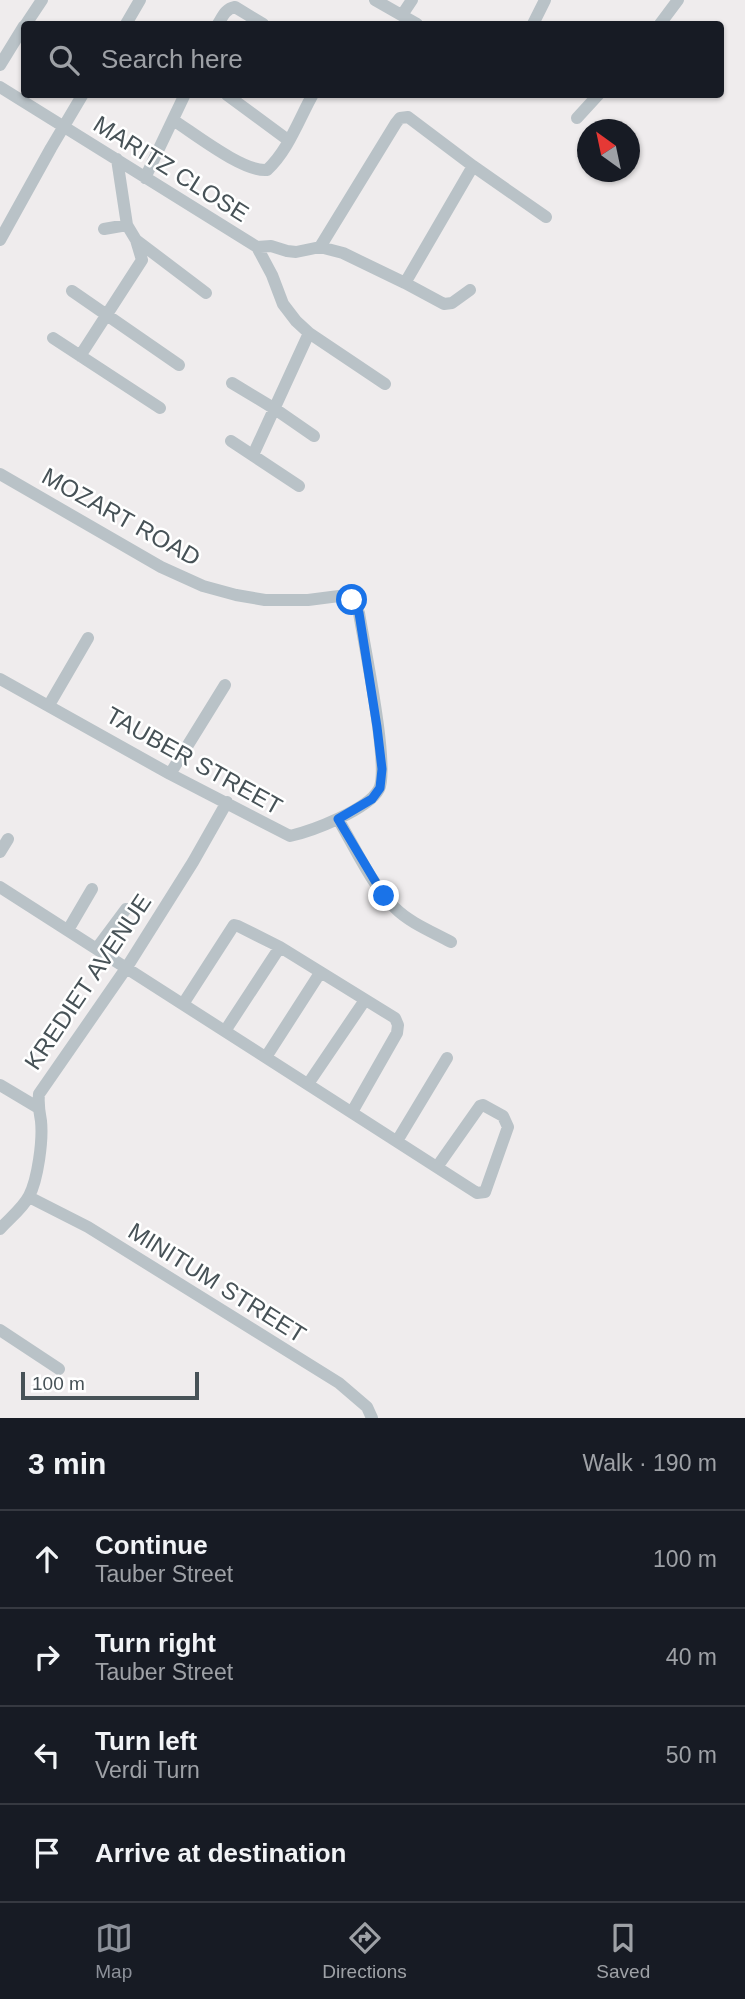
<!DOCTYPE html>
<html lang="en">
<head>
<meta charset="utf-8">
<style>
  body { margin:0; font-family:Arial,sans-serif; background:#20242c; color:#f1f3f6 }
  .compass { position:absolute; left:577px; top:119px; width:63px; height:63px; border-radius:50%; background:#171b24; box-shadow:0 2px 5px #0004; rotate:327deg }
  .scale { position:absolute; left:21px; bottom:18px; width:178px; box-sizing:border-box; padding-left:7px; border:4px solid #475257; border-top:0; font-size:19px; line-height:24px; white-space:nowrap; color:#475257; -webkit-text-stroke:5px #fff; paint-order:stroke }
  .stop { position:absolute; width:21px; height:21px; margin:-16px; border:5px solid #1a73e8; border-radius:50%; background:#fff }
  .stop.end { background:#1a73e8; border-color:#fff; box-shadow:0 2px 7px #0008 }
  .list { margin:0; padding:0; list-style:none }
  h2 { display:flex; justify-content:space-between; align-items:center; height:91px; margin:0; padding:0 28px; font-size:30px }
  h2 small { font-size:23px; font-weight:400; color:#9ea1a6 }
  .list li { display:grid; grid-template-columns:46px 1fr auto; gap:21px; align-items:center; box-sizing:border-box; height:98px; padding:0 28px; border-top:2px solid #363941 }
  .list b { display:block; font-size:26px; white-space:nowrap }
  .list p { margin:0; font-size:23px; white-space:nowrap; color:#9ea1a6 }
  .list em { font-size:23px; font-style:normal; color:#9ea1a6 }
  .icon { flex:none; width:38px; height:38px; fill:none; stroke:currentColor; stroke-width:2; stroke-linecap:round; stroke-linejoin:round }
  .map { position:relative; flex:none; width:745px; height:1418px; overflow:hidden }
  .search { position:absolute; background:#171b24; box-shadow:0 2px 5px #0004; left:21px; right:21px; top:21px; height:77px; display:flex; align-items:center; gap:18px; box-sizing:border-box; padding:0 24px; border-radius:7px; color:#9ea1a6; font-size:26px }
  .sheet { height:483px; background:#171b24 }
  nav { display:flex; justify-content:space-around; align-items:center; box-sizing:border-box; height:98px; border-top:2px solid #363941; background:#171b24; font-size:19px; color:#9ea1a6 }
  nav a { display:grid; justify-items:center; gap:4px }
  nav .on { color:#8c9099 }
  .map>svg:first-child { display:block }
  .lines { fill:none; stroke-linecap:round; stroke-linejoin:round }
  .street { stroke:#b9c2c7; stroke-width:12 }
  .route { stroke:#1a73e8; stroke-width:9 }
  .labels { text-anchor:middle; stroke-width:5; stroke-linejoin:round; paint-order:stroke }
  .street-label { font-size:24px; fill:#475257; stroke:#fff }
</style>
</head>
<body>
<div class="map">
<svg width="745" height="1418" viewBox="0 0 745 1418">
  <rect width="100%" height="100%" fill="#efeced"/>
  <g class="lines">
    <path class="street" d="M375 0 417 24
      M402 15 412 0
      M26 24 42 0
      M126 24 140 0
      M218 24C223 16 225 9 235 7L263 24
      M533 24 545 0
      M660 24 678 0
      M0 65 24 26
      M0 87 257 247 272 275 283 304 296 321 309 333 385 384
      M227 95 288 140
      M577 118 599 94
      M173 120C195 134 243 172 267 170 288 151 299 119 313 94
      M145 178 185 94
      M104 229 127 225
      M0 240 51 148 83 94
      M136 240 206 293
      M257 247 271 246 287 251 296 252 320 247 343 253 405 283 444 304 452 303 470 290
      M320 247 396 123 400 118 408 117 473 166 546 217
      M405 283 473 166
      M72 291 179 365
      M53 338 160 408
      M80 356 142 260 136 240 127 225 117 159
      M232 383 275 409 314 436
      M231 441 299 486
      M253 455 309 333
      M0 474 161 567 203 586 236 595 265 600H308L339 596 352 600 359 613C364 644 390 768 379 789 368 810 312 831 290 836L170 774 0 679
      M49 705 88 638
      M170 774 225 685
      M338 819C354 846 373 887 395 908 410 923 433 932 451 942
      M0 852 8 839
      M0 887 477 1193 485 1192 508 1127 503 1116 483 1105 480 1106 437 1167
      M68 930 92 889
      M97 948 126 909
      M183 1004 234 925 238 926 280 947 395 1018 398 1025 397 1033 352 1112
      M225 1031 280 947
      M266 1057 320 973
      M308 1084 365 1000
      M0 1085 37 1107
      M397 1141 447 1058
      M29 1197 88 1227 339 1383 367 1407 372 1418
      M0 1229C9 1219 23 1208 29 1196 38 1179 43 1140 41 1121 39 1111 38 1104 39 1094L127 967 193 862 227 802
      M0 1330 59 1369"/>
  </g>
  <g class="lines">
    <path class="route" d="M352 600 359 613 377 727 382 769 380 788 372 799 338 819 384 896"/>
  </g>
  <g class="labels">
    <g class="street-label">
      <text transform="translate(171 169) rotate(32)" y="8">MARITZ CLOSE</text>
      <text transform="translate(121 517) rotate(29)" y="8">MOZART ROAD</text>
      <text transform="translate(194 761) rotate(29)" y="8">TAUBER STREET</text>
      <text transform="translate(88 982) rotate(-56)" y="8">KREDIET AVENUE</text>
      <text transform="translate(217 1283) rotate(32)" y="8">MINITUM STREET</text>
    </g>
  </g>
</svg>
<svg class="compass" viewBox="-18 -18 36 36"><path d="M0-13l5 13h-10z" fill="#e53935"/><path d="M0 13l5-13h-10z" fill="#9ea1a6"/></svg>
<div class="scale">100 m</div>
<div class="stop" style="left:352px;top:600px"></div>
<div class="stop end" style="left:384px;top:896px"></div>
<div class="search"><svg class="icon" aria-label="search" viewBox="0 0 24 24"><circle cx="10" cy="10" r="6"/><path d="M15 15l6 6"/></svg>Search here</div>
</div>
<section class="sheet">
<h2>3 min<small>Walk · 190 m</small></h2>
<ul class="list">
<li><svg class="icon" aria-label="ahead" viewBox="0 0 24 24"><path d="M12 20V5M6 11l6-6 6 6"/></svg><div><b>Continue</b><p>Tauber Street</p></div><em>100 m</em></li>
<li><svg class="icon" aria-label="right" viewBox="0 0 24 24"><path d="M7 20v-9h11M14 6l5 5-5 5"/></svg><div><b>Turn right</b><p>Tauber Street</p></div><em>40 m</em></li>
<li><svg class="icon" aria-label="left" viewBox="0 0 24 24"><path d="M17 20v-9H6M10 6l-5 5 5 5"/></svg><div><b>Turn left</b><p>Verdi Turn</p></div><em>50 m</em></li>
<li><svg class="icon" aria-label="arrive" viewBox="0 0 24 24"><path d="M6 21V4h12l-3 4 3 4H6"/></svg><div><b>Arrive at destination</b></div></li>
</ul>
</section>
<nav>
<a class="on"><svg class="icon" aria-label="map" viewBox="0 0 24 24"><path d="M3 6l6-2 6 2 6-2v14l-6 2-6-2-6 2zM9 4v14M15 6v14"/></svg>Map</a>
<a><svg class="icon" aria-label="directions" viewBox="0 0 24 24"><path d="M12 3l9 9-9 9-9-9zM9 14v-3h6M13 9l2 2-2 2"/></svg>Directions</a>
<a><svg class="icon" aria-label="saved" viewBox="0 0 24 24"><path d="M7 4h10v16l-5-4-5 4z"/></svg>Saved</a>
</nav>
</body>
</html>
